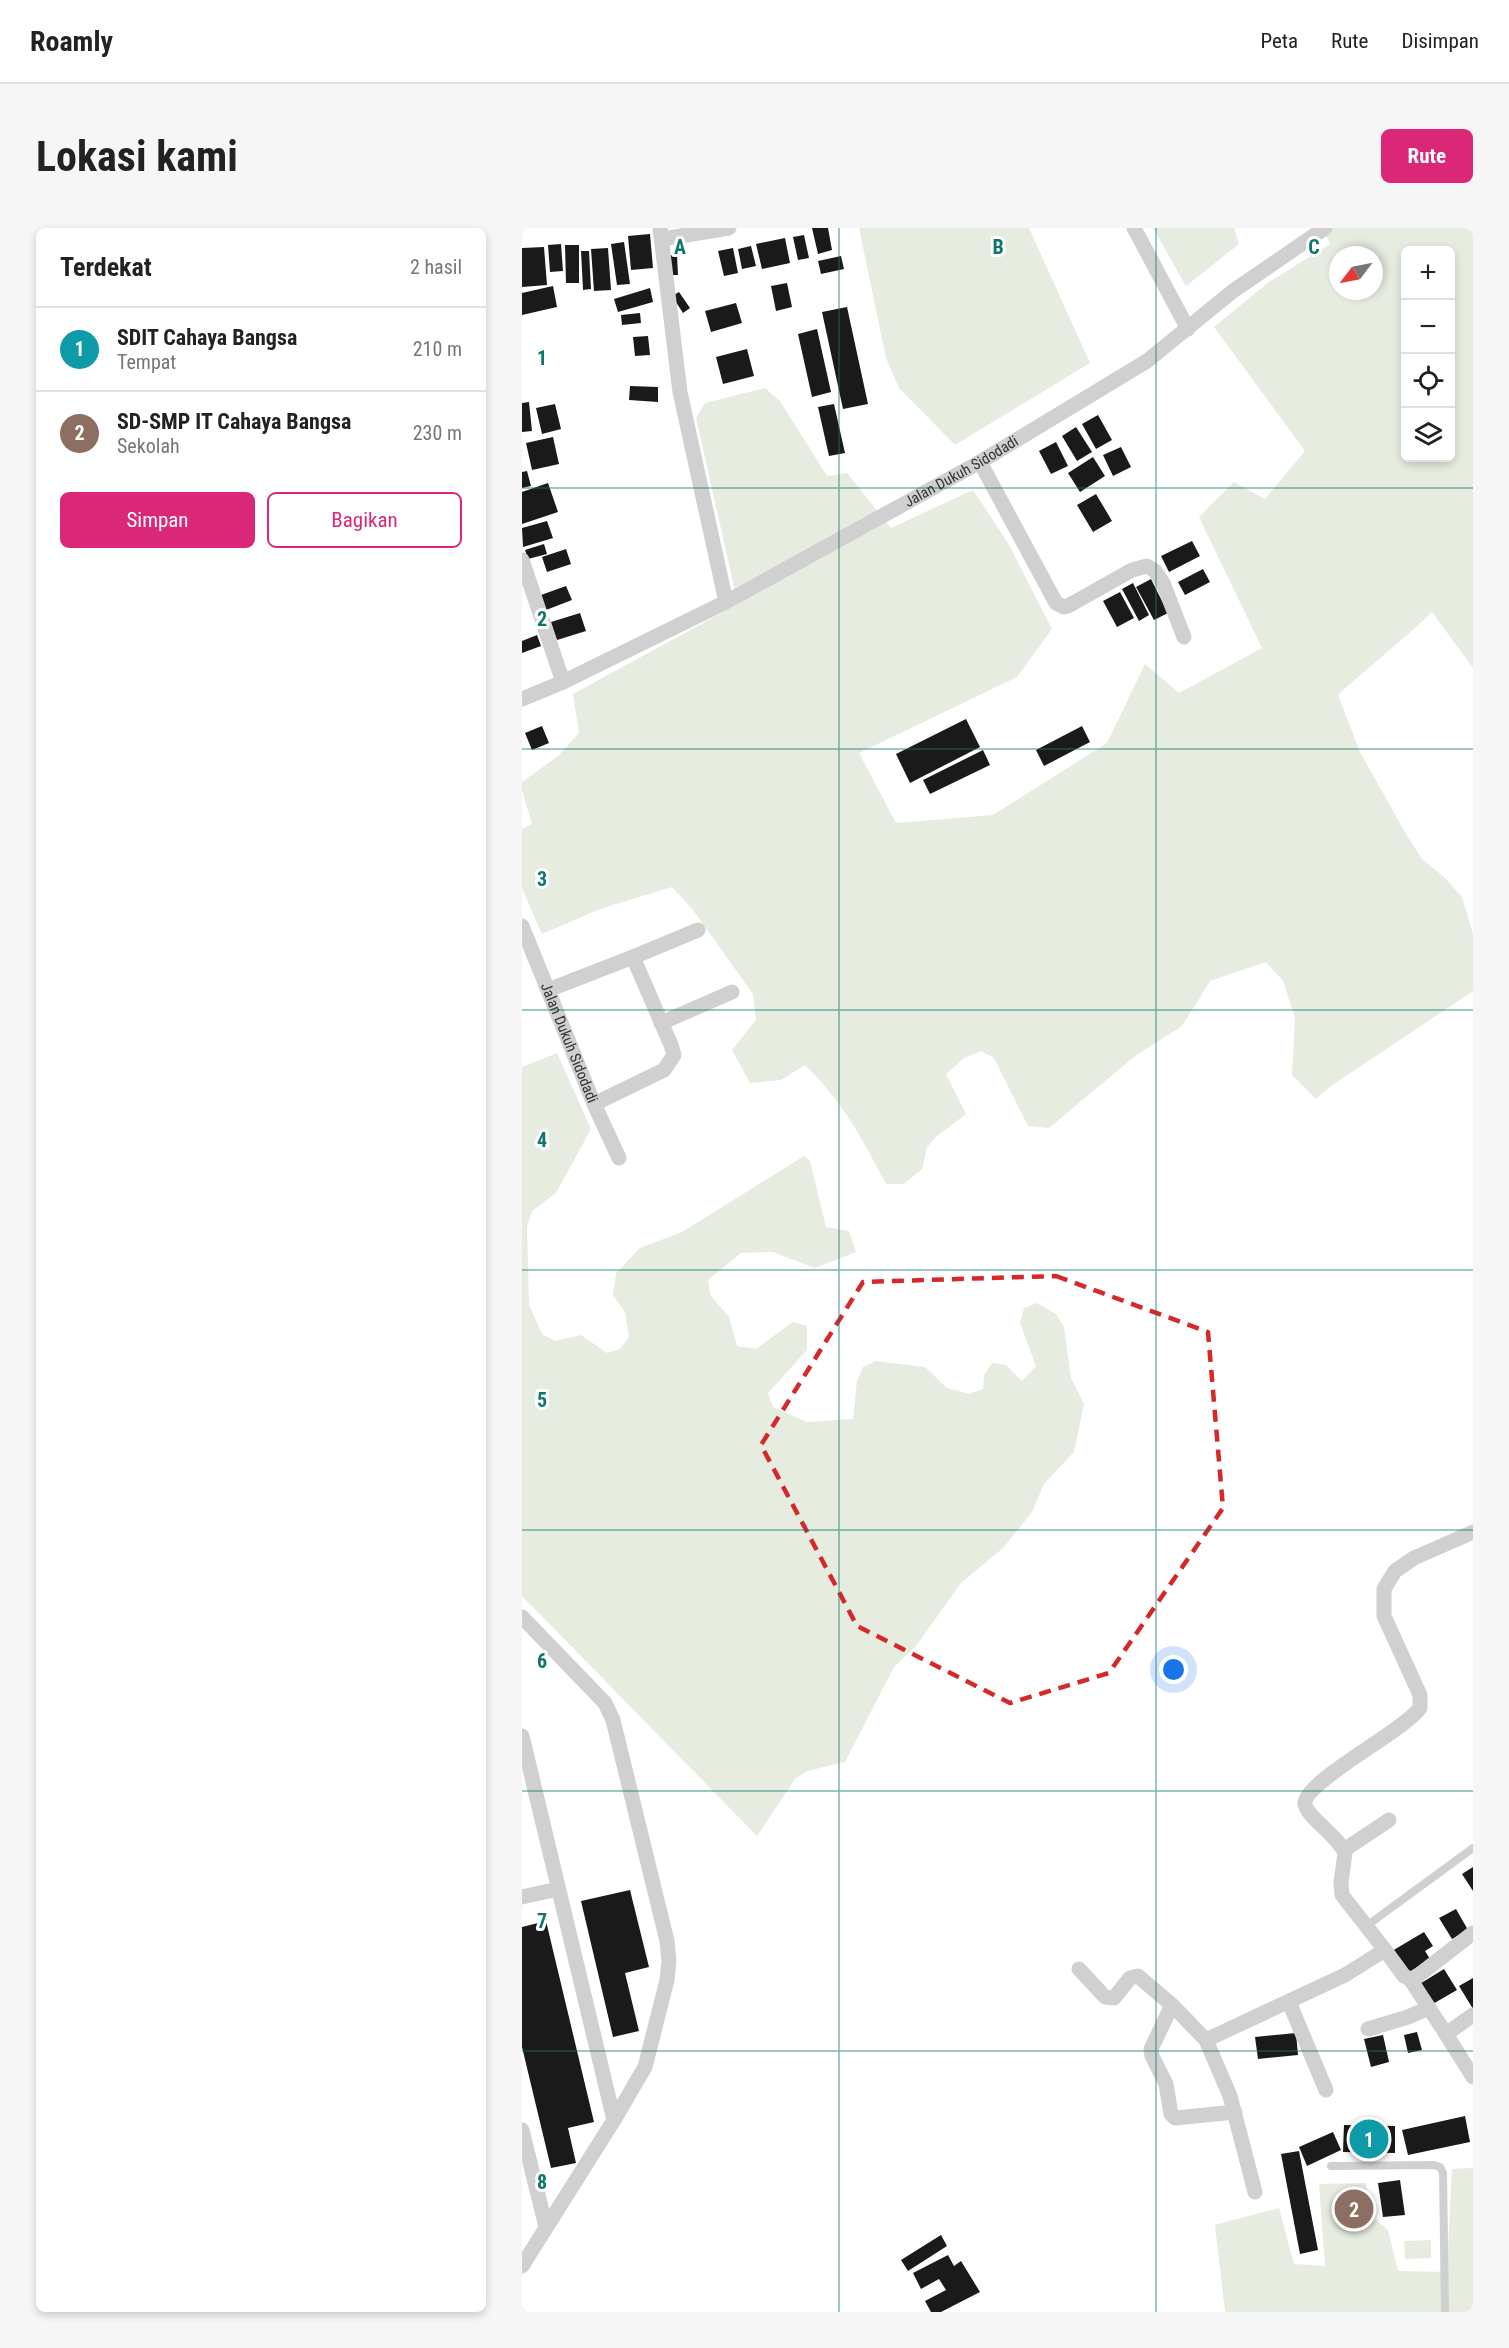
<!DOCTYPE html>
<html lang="id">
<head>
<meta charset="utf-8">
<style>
  body { margin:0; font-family:"Roboto Condensed",sans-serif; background:#f6f6f6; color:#222 }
  .controls { position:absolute; right:18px; top:18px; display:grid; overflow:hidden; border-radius:9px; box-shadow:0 3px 9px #0003 }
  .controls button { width:54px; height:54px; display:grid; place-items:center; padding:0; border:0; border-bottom:2px solid #e0e0e0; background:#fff; color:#222; font:30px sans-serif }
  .compass { position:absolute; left:807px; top:18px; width:54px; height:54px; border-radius:50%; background:#fff; box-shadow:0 3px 9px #0003; rotate:238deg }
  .you { position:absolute; left:652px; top:1442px; width:21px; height:21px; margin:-15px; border:4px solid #fff; border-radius:50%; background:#1a73e8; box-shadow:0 0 0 9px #1a73e833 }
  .badge { display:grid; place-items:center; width:39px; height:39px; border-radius:50%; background:#db2777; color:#fff; font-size:20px; font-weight:700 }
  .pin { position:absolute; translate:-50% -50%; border:3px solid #fff; box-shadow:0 2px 6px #0006 }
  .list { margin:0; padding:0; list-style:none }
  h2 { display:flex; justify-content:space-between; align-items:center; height:78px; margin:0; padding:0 24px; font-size:26px }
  h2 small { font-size:20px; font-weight:400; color:#767676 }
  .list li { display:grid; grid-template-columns:39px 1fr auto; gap:18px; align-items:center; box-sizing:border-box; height:84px; padding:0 24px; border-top:2px solid #e0e0e0 }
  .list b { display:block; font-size:22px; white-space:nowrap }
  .list p { margin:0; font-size:20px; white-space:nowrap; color:#767676 }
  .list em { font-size:20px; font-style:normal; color:#767676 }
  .actions { display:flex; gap:12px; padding:18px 24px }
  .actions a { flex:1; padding:14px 0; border:2px solid #db2777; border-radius:9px; text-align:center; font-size:21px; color:#db2777 }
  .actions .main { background:#db2777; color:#fff }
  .icon { flex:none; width:33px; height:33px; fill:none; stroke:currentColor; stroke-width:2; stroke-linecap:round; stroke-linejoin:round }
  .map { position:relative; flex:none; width:951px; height:2084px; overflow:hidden; border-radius:9px }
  header { display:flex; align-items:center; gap:36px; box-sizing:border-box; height:84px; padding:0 30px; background:#fff; border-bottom:2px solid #e0e0e0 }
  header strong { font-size:28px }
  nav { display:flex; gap:33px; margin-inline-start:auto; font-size:21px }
  .intro { display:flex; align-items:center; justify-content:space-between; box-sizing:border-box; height:144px; padding:0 36px }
  h1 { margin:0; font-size:42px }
  .button { padding:15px 27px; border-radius:9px; background:#db2777; color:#fff; font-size:21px; font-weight:700 }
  main { display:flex; gap:36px; padding:0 36px }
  aside { flex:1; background:#fff; border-radius:9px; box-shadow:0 3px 9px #0003 }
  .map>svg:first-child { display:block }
  .green { fill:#e6ecdf; fill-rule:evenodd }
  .building { fill:#1a1a1a }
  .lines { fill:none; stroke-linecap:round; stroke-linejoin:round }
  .lane { stroke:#d0d0d0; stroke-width:8 }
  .street { stroke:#d0d0d0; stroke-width:15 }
  .marked { fill:none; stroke:#d62828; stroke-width:4.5; stroke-dasharray:12 8; stroke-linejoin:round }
  .grid { fill:none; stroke:#0f766e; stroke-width:1.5; stroke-opacity:0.55 }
  .labels { text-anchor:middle; stroke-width:6; stroke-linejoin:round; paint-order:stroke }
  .street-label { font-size:15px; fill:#333; stroke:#fff }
  .grid-label { font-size:20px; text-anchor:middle; font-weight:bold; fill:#0f766e; stroke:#fff; stroke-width:6; stroke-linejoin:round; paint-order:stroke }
</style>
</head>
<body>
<header>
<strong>Roamly</strong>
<nav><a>Peta</a><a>Rute</a><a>Disimpan</a></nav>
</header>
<div class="intro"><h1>Lokasi kami</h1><a class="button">Rute</a></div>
<main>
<aside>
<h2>Terdekat<small>2 hasil</small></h2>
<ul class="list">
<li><span class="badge" style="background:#0f9aa8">1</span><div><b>SDIT Cahaya Bangsa</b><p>Tempat</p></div><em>210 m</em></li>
<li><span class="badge" style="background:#8d6e63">2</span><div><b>SD-SMP IT Cahaya Bangsa</b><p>Sekolah</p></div><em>230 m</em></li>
</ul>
<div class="actions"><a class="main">Simpan</a><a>Bagikan</a></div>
</aside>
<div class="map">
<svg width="951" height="2084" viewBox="0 0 951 2084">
  <rect width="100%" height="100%" fill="#fff"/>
  <path class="green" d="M337 0H507L568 135 433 217 377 160 364 130Z
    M631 0H712L717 16 664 58Z
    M801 0H951V440L910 384C880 413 847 438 816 467L838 524 884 606 900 631 922 649 940 669 951 706V763L809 858 794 871 770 847 773 790 761 753 744 734 688 753 660 798 613 828 527 900 506 898 472 830 459 823 442 830 424 846 444 886 415 908 405 919 400 941 382 956H364C339 909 322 875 283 837L259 852 228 855 210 822 234 792 231 766 171 682 150 659 78 681 20 706 0 660V601L10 596 0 562V554L36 528 57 505 51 466 216 376 174 190 183 175 243 160 258 173 305 248 325 245 369 300 451 262 486 315 530 401 495 449 337 525 374 595 471 587 585 515 623 436 657 465 740 420 677 289 712 254 743 271 783 223 692 99 747 54 808 16ZM884 22H928V230H884ZM816 27H852V63H816Z
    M35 825 69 901 34 965 10 983 5 999 7 1077 20 1106 33 1113 59 1107 85 1125 98 1121 107 1109 103 1084 91 1067 94 1045 118 1020 160 1004 282 928 288 933 304 999 327 1003 334 1024 293 1040 251 1024 219 1025 186 1052 188 1067 207 1089 215 1118 234 1121 271 1094 285 1098V1122L246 1165 251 1179 285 1194 331 1191 335 1153 341 1139 354 1133 403 1139 425 1160 447 1166 461 1161 462 1147 470 1135 484 1137 500 1153 514 1138 498 1095 502 1080 515 1075 534 1086 542 1099 549 1150 562 1176 552 1224 522 1256 510 1284 481 1320 439 1355 394 1418 372 1439 323 1534 285 1543 273 1551 235 1608 0 1368V839Z
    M951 1940V2084H703L693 1997 757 1980 772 2036 803 2038 797 1956 844 1955 848 1987 866 2002 876 2043 925 2044 930 1941Z
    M909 2012V2030L883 2031 882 2013Z"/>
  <path class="building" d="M290 0H306L310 22 296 26Z
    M128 6 131 40 109 42 106 8Z
    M282 7 287 30 276 32 271 9Z
    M263 10 268 35 240 41 234 16Z
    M102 14 108 56 95 57 89 16Z
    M39 16 41 43 28 44 26 17Z
    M43 17H57V55H44Z
    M229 18 234 38 220 41 216 21Z
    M22 19 25 57 0 59V20Z
    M86 20 89 62 72 63 69 21Z
    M211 20 216 45 202 48 196 23Z
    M59 23H67L69 61 61 62Z
    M147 27H155L156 47H148Z
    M319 28 322 41 299 46 296 33Z
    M265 55 270 79 254 83 249 58Z
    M31 58 35 79 0 87V65Z
    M128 60 131 74 96 84 92 71Z
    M157 64 168 80 161 85 150 68Z
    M214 75 220 95 189 104 183 83Z
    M325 79 346 176 321 181 300 84Z
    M118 85 119 95 100 97 99 87Z
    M295 101 309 164 290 169 276 106Z
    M126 108 128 127 113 128 111 109Z
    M225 121 232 148 201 156 194 129Z
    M108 158 136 159V174L107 172Z
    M7 174 10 203 0 204V175Z
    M33 176 39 201 20 206 14 180Z
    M312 176 323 225 307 228 296 179Z
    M576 187 590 212 574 221 560 196Z
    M554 199 570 224 555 233 540 208Z
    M31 209 37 236 10 242 4 215Z
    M534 214 546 238 529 246 517 223Z
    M599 219 609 239 591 248 581 227Z
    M571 229 583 248 558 264 546 245Z
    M5 243 9 258 0 260V244Z
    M26 255 36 284 0 296V264Z
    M574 266 590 293 571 304 555 277Z
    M25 293 31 310 1 319 0 300Z
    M670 313 678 328 647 344 639 328Z
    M22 316 25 326 6 331 3 322Z
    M44 321 49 336 25 344 20 329Z
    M681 341 688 354 663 367 656 354Z
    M629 351 646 385 632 392 614 359Z
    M611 355 627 387 617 393 600 361Z
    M44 358 50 372 24 382 19 367Z
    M598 364 612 390 595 399 581 373Z
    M58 385 64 403 35 412 29 394Z
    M15 407 19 418 0 425V413Z
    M444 491 458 519 388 555 374 526Z
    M20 498 27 515 10 522 3 505Z
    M560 498 568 514 522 538 514 522Z
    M461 522 468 537 408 566 401 552Z
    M951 1639V1663L940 1646Z
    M108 1662 127 1739 103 1745 117 1803 91 1809 59 1673Z
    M934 1681 946 1702 930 1711 917 1690Z
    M24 1693 72 1894 46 1900 54 1935 29 1940 0 1819V1699Z
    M902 1704 911 1718 903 1723 908 1731 884 1746 870 1723Z
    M922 1741 935 1762 909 1777 896 1757Z
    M951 1750V1781L937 1758Z
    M895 1804 900 1822 886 1825 882 1807Z
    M774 1805 776 1827 736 1831 733 1809Z
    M861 1807 867 1834 849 1839 842 1811Z
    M943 1888 948 1914 886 1927 880 1902Z
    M822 1897 873 1898V1925L821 1924Z
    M811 1904 819 1922 785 1938 777 1919Z
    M777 1923 796 2022 778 2026 759 1926Z
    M878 1952 883 1987 861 1989 856 1955Z
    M419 2007 425 2018 386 2043 379 2032Z
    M426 2027 432 2038 439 2033 458 2064 419 2084H409L403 2073 424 2062 417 2051 399 2061 391 2045Z"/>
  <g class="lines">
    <path class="lane" d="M843 1699 951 1620
      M809 1938 912 1937 918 1939 921 1945 923 2084"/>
    <g class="street">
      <path d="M138 0 158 164 204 374"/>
      <path d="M612 0 666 101"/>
      <path d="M140 11 207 0"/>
      <path d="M458 234 534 375 542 379 546 378 610 342 625 338 633 343 641 355 662 409"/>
      <path d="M0 332 41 454"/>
      <path id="s1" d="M0 471 41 454 204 374 458 234 625 133 711 63 803 0"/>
      <path id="s2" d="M0 698 72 876 97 930"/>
      <path d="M26 762 111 729"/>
      <path d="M139 795 210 764"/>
      <path d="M72 876 142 842 152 827 149 817 111 729 176 702"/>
      <path d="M0 1389 83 1475 91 1492 145 1713 147 1733 145 1752 123 1839 92 1892"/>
      <path d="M0 1508 92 1892 0 2038"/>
      <path d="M822 1622 867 1592"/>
      <path d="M0 1669 36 1661"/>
      <path d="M863 1722 820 1667 819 1654 823 1625C816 1608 784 1588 783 1576 781 1554 882 1503 898 1480V1467L862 1388V1361L873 1343 892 1330 951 1304"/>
      <path d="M557 1741 583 1769 592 1770 608 1750 616 1748 650 1777 684 1812"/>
      <path d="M888 1751 924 1806 951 1787"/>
      <path d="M767 1774 804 1862"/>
      <path d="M650 1777 629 1821 630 1828 644 1856 649 1886 653 1890 713 1884"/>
      <path d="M846 1801 886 1789 907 1780"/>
      <path d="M924 1806 951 1849"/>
      <path d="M0 1902 24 1999"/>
      <path d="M733 1964 708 1868 684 1812 823 1747 863 1722 882 1748 888 1751 893 1750 951 1705"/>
    </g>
  </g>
  <path class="marked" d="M534 1048 686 1104 701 1280 587 1445 488 1475 335 1398 239 1217 341 1054Z"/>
  <path class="grid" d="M317 0V2084M634 0V2084M0 260H951M0 521H951M0 782H951M0 1042H951M0 1302H951M0 1563H951M0 1823H951"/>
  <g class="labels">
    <g class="street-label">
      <text dy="5" stroke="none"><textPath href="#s1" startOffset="495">Jalan Dukuh Sidodadi</textPath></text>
      <text dy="5" stroke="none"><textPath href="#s2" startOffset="126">Jalan Dukuh Sidodadi</textPath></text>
    </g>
  </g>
  <g class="grid-label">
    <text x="158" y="26">A</text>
    <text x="476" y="26">B</text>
    <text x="792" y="26">C</text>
    <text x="20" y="137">1</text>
    <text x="20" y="398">2</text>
    <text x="20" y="658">3</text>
    <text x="20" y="919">4</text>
    <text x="20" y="1179">5</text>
    <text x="20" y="1440">6</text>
    <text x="20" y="1700">7</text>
    <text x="20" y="1961">8</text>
  </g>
</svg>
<div class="controls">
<button>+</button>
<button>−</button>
<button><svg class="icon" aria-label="locate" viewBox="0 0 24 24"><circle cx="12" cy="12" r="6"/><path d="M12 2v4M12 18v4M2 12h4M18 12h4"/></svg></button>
<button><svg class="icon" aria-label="layers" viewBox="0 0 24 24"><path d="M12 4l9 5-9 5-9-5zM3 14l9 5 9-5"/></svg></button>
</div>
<svg class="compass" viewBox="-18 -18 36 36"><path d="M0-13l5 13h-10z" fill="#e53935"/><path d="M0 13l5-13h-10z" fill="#767676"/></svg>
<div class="you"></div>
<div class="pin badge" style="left:847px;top:1911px;background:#0f9aa8">1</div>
<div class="pin badge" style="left:832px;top:1981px;background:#8d6e63">2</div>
</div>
</main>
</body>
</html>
